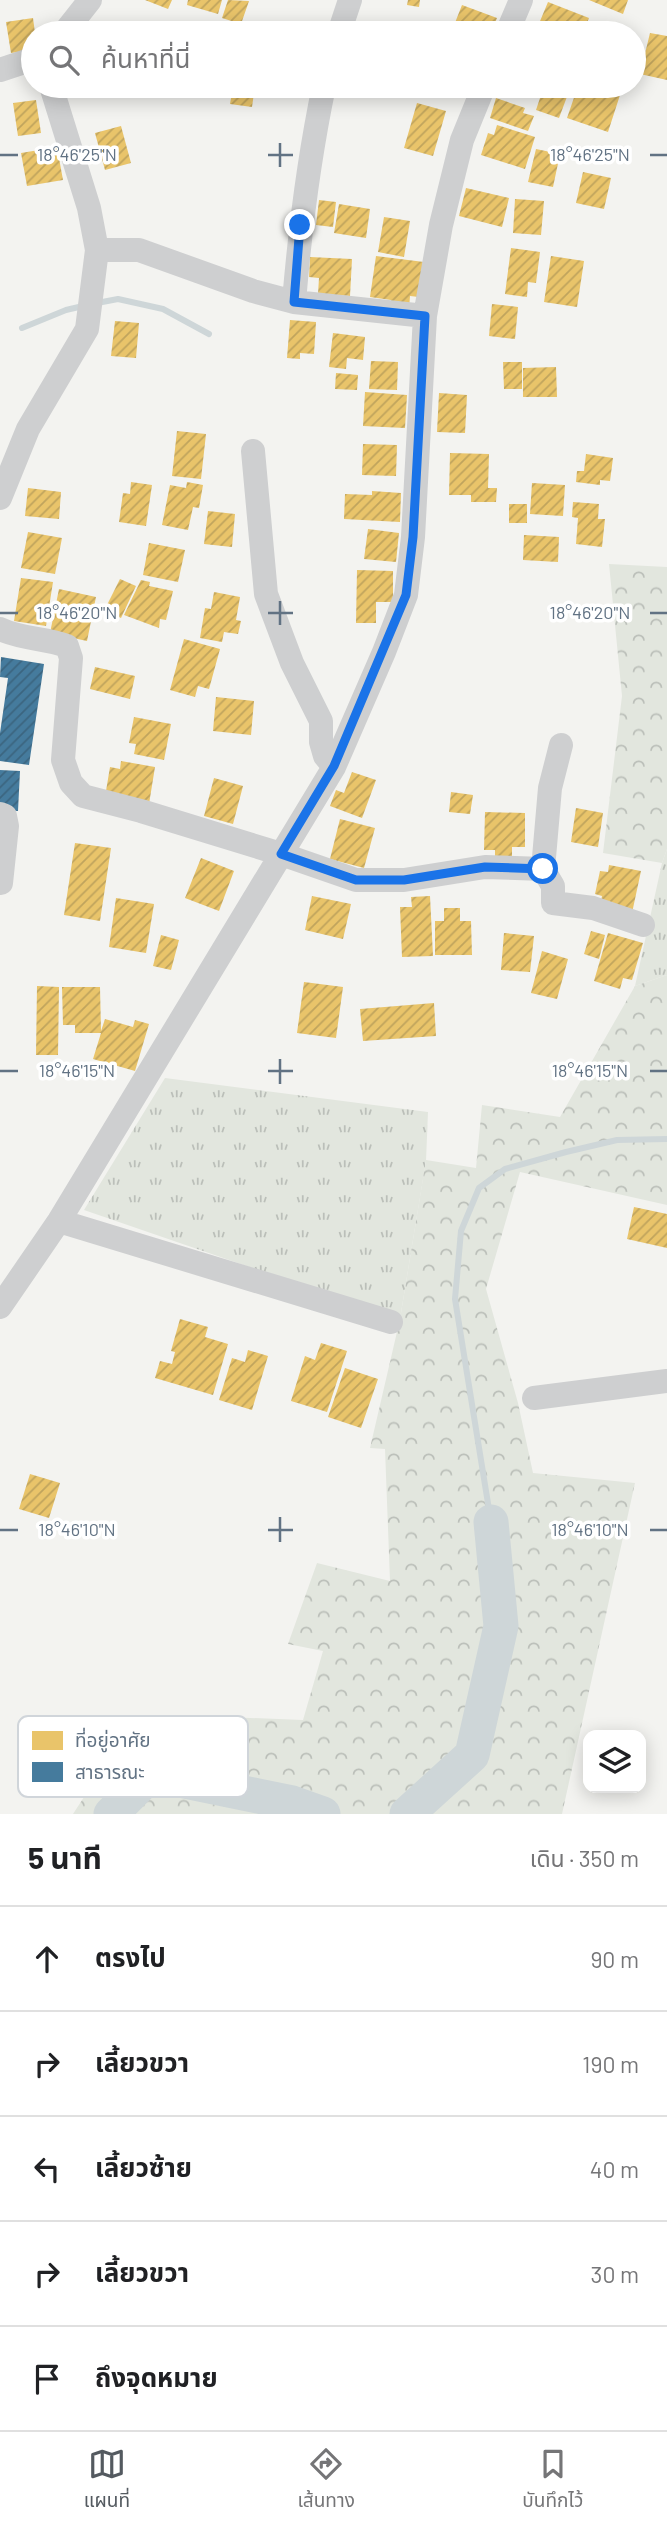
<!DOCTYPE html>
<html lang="th">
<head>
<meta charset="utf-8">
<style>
  body { margin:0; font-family:Barlow,"Noto Sans Thai",sans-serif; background:#f2f2f2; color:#202124 }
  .controls { position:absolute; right:21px; bottom:21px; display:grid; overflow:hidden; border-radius:14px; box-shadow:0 4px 18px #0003 }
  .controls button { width:63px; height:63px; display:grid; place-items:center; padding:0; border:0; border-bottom:2px solid #e0e0e0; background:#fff; color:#202124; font:35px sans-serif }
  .stop { position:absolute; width:21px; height:21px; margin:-16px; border:5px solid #1a73e8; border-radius:50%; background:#fff }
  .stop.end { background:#1a73e8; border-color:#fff; box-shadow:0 2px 7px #0008 }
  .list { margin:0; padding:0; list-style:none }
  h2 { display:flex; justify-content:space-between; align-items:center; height:91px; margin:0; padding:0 28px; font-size:30px }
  h2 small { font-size:23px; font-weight:400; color:#757577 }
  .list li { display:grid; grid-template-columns:46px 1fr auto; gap:21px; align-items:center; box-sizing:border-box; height:105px; padding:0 28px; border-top:2px solid #e0e0e0 }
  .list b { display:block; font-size:26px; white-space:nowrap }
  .list em { font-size:23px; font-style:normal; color:#757577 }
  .icon { flex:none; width:38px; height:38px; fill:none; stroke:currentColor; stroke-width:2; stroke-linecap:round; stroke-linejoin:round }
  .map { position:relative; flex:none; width:667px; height:1814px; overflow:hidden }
  .search { position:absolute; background:#fff; box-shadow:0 4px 18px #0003; left:21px; right:21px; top:21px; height:77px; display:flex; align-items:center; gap:18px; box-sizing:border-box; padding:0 24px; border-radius:38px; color:#757577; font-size:26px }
  .sheet { height:616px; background:#fff }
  nav { display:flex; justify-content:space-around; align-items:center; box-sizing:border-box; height:98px; border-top:2px solid #e0e0e0; background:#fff; font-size:19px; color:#757577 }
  nav a { display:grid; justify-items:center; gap:4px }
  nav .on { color:#545a60 }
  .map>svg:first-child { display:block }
  .grass { fill:url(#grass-tufts) }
  .forest { fill:url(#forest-crowns) }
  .homes { fill:url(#homes-hatch) }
  .public { fill:url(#public-hatch) }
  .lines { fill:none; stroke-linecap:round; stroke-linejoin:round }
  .stream { stroke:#ced6d8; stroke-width:6 }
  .river { stroke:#ced6d8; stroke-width:35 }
  .minor { stroke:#cecfd0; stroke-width:24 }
  .route { stroke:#1a73e8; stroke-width:9 }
  .ticks { fill:none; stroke:#617283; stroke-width:2.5 }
  .key { fill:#fff; stroke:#d0d5da; stroke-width:2 }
  .key-label { font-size:19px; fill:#617283 }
  .ticks-label { font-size:18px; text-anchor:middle; fill:#617283; stroke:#fff; stroke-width:7; stroke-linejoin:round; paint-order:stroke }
</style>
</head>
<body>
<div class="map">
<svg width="667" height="1814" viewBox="0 0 667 1814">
  <defs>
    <pattern id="grass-tufts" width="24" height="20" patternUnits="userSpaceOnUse" patternTransform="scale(1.75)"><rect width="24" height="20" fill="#e2e6de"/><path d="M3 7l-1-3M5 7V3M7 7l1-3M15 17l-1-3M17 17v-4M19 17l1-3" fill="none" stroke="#bbbfb9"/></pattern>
    <pattern id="forest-crowns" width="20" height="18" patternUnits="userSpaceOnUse" patternTransform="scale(1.75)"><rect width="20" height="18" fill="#e2e6de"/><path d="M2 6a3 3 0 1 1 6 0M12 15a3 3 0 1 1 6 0" fill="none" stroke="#bbbfb9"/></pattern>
    <pattern id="homes-hatch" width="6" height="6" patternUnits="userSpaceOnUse" patternTransform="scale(1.75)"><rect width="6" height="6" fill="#e9c46a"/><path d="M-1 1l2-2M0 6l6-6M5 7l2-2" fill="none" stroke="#c0a45d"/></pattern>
    <pattern id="public-hatch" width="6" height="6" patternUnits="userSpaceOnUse" patternTransform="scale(1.75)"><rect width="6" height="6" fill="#457b9d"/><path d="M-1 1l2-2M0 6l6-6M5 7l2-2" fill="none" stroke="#3b6580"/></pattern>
  </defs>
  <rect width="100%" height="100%" fill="#f3f3f0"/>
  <path class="grass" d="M667 849V975L635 986 662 863Z
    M165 1078 428 1112 426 1161 400 1319 84 1210Z"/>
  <path class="forest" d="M609 564 667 567V849L662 863 603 853 622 696Z
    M667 975V1205L520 1172 486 1289 518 1403 533 1473 635 1483 562 1814H73L84 1797 145 1741 226 1717 303 1720 323 1651 288 1644 317 1563 390 1581 385 1449 370 1448 400 1319 426 1160 476 1168 482 1105 560 1117 635 986Z"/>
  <path class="homes" d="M145 0H172L168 9Z
    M188 0H222L218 14 187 5Z
    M228 0 249 1 241 24 222 18Z
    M408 0H420L419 7 407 5Z
    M589 0H628L623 14Z
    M548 2 589 18 583 33H557L538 26Z
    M462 5 497 18 491 33H451Z
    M33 18 35 33H33V50L11 53 6 22Z
    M650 33 667 36V80L640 74Z
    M233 86H255L252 107 230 104Z
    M427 86H459L456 96Z
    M544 86H571L559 118 536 110Z
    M578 86H593L620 95 608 132 567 118Z
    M496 98 525 108 523 113 534 116 528 131 490 118Z
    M36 100 41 133 18 136 13 103Z
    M417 103 446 111 433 156 404 148Z
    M497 125 535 137 525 169 481 155 488 133 494 135Z
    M121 126 131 163 105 170 95 133Z
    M57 147 63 180 27 186 21 153Z
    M536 149 560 154 553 187 528 182Z
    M583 172 611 178 604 209 576 203Z
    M466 188 509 198 502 227 459 216Z
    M515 199 544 201 541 235 513 233Z
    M319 200 336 202 333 227 316 225Z
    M339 204 370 209 366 238 334 233Z
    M384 217 410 221 404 257 378 252Z
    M511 248 540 252 536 283 528 282 527 297 505 294Z
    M376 256 424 262 419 297 410 296 409 309 390 306 391 300 370 297Z
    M551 256 584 261 577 307 544 302Z
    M310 257 352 259 350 296 318 294 319 278 309 277Z
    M492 304 518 307 515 339 489 336Z
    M290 320 316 322 314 354 300 353V359L287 358Z
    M115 321 139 323 136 358 111 356Z
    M333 333 365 337 363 360 347 358 346 369 329 367Z
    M371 361 398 362 397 390 369 389Z
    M503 362H522V389H504Z
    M556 367 557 397H523V368Z
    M336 373 358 375 357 390 335 389Z
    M365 392 407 395 405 428 363 426Z
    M439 393 467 395 465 433 437 432Z
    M177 431 206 434 201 479 172 476Z
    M363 444 397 445 396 476 362 475Z
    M450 453 489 454 488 488H497L496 502H471V495H449Z
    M586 454 613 458 610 481 600 480V485L576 482 577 471H584Z
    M131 482 152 485 146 526 119 522 123 493 130 494Z
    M187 482 203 485 199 508 193 507 188 530 162 525 170 485 186 488Z
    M532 483 565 485 563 516 530 514Z
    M28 488 61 492 59 519 25 516Z
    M372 491 401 493 400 522 344 519 345 494 372 495Z
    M573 502 599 504 598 519H605L602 547 576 544 578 518 572 517Z
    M509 504H527V523H509Z
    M208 511 235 514 232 547 204 544Z
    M368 529 399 533 396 562 364 559Z
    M28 532 62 538 55 574 21 568Z
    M524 535 559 537 558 562 523 560Z
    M149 543 185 550 178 582 143 575Z
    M357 570 393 571V602H376V623H356Z
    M21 578 53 582 46 626 14 621Z
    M120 579 136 586 121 618 104 611Z
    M141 580 150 582 149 586 173 591 166 620 160 619 159 628 124 615Z
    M59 589 96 597 87 641 50 633Z
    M214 592 240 597 236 620 241 621 238 634 224 632 222 642 200 638 205 608 211 609Z
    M184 639 220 649 209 689 198 686 195 697 170 690Z
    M95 667 135 676 130 699 90 689Z
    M216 697 254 701 251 735 213 731Z
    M134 717 171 724 164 760 134 754 136 744 129 743Z
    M121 761 155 767 149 804 105 797 110 767 120 769Z
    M352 772 376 780 362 818 330 806 336 790 344 793Z
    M214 778 243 786 233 824 204 816Z
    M451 792 473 795 470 814 449 812Z
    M576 808 603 813 598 847 571 842Z
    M485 812 525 813V847H512V857H495V850H484Z
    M340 819 375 828 364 868 330 859Z
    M75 843 111 848 100 921 64 915Z
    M201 858 234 871 219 911 185 898Z
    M609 865 641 871 632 913 600 906 602 896 595 894 600 871 608 872Z
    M312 896 351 904 343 939 305 930Z
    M430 896 433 956 402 957 400 907H412L411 897Z
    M116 898 154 904 146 953 109 947Z
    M444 908H460V921H471L472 955H435V921H444Z
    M591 931 605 935 599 959 584 954Z
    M504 933 534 936 530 972 501 970Z
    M608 933 643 943 632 980 623 978 620 989 594 981Z
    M161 935 179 940 171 970 153 966Z
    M542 951 568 959 557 999 531 993Z
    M304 982 343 987 336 1038 297 1033Z
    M37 986 59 987 58 1055H36Z
    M62 987H100L101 1031 105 1019 133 1027 135 1020 149 1024 135 1071 93 1059 101 1033H75V1025H63Z
    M434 1003 436 1036 363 1041 360 1009Z
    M634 1207 667 1214V1248L627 1239Z
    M180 1319 208 1327 205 1337 228 1344 213 1395 155 1378 160 1361 172 1364 175 1352 171 1351Z
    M321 1343 347 1351 327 1412 291 1401 305 1356 315 1360Z
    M248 1350 268 1356 252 1410 219 1400 232 1358 245 1362Z
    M345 1368 378 1379 361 1428 328 1417Z
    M30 1474 60 1483 49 1518 19 1509Z"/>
  <path class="public" d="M1 657 44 664 29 765 0 761V733L8 678 0 677Z
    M0 770 20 771 18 811H0Z"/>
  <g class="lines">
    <path class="stream" d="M97 303 118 299 163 309 209 334
      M22 328 66 310 83 306
      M491 1522 455 1299 461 1231 479 1188 505 1169 566 1152 617 1140 667 1139"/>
    <path class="river" d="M111 1814 151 1774 292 1803 323 1814
      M407 1814 472 1755 501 1626 491 1522"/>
    <path class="minor" d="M64 33 90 0
      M339 33 350 0
      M507 33 521 0
      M0 70 33 59
      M97 250H139L253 291 294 302 425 316
      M294 302C300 229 309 158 324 86
      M253 451 266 594 292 663 321 721V742L325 756 334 767
      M0 498 28 429 87 329 97 250 89 208 51 86
      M0 629C20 639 45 638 67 646L71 658 63 760 71 783 83 796 141 811 281 854 356 880H404L485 867 543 869
      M561 745 550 788 543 869 553 886V903L593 908 643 925
      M0 814 5 816 7 826 1 883
      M59 1221 391 1322
      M0 1307 59 1221 334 767 384 652 406 595 413 537 425 316 441 225 462 140 484 86
      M534 1398 667 1381"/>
  </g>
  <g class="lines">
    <path class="route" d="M300 225 294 302 425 316 413 537 406 595 334 766 281 854 356 880H404L485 867 543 869"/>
  </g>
  <path class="ticks" d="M280 143V167M0 155H18M268 155H293M650 155H667M280 601V625M0 613H18M268 613H293M650 613H667M280 1059V1084M0 1071H18M268 1071H293M650 1071H667M280 1517V1542M0 1530H18M268 1530H293M650 1530H667"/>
  <rect x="18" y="1716" width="230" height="81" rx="10" class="key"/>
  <rect x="32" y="1731" width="31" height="19" fill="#e9c46a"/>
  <rect x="32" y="1762" width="31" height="20" fill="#457b9d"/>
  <g class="key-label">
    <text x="75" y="1747">ที่อยู่อาศัย</text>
    <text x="75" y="1779">สาธารณะ</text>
  </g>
  <g class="ticks-label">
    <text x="77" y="161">18°46'25"N</text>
    <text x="590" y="161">18°46'25"N</text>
    <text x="77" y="619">18°46'20"N</text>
    <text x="590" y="619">18°46'20"N</text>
    <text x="77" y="1077">18°46'15"N</text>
    <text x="590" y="1077">18°46'15"N</text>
    <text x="77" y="1536">18°46'10"N</text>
    <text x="590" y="1536">18°46'10"N</text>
  </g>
</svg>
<div class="controls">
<button><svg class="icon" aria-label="layers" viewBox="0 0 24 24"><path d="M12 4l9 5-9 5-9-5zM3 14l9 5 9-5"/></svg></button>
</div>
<div class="stop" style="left:543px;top:869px"></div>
<div class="stop end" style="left:300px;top:225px"></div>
<div class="search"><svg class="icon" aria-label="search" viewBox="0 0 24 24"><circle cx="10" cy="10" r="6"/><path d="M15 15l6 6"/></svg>ค้นหาที่นี่</div>
</div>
<section class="sheet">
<h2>5 นาที<small>เดิน · 350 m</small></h2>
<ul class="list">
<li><svg class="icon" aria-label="ahead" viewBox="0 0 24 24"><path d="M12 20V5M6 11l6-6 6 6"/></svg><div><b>ตรงไป</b></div><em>90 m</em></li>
<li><svg class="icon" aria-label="right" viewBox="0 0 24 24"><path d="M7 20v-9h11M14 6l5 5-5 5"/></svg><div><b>เลี้ยวขวา</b></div><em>190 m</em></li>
<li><svg class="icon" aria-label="left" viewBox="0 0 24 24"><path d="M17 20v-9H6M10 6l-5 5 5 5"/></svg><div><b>เลี้ยวซ้าย</b></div><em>40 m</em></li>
<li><svg class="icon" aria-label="right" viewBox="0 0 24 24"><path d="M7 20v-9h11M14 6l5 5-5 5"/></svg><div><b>เลี้ยวขวา</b></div><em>30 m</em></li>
<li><svg class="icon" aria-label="arrive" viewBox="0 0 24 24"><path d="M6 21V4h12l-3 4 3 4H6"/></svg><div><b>ถึงจุดหมาย</b></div></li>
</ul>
</section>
<nav>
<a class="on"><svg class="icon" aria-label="map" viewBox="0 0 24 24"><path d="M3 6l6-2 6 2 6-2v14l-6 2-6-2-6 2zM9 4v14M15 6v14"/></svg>แผนที่</a>
<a><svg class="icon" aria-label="directions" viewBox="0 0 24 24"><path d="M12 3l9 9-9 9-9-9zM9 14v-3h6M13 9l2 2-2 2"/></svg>เส้นทาง</a>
<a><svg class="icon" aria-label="saved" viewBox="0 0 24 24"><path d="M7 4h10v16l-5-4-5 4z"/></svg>บันทึกไว้</a>
</nav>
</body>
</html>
